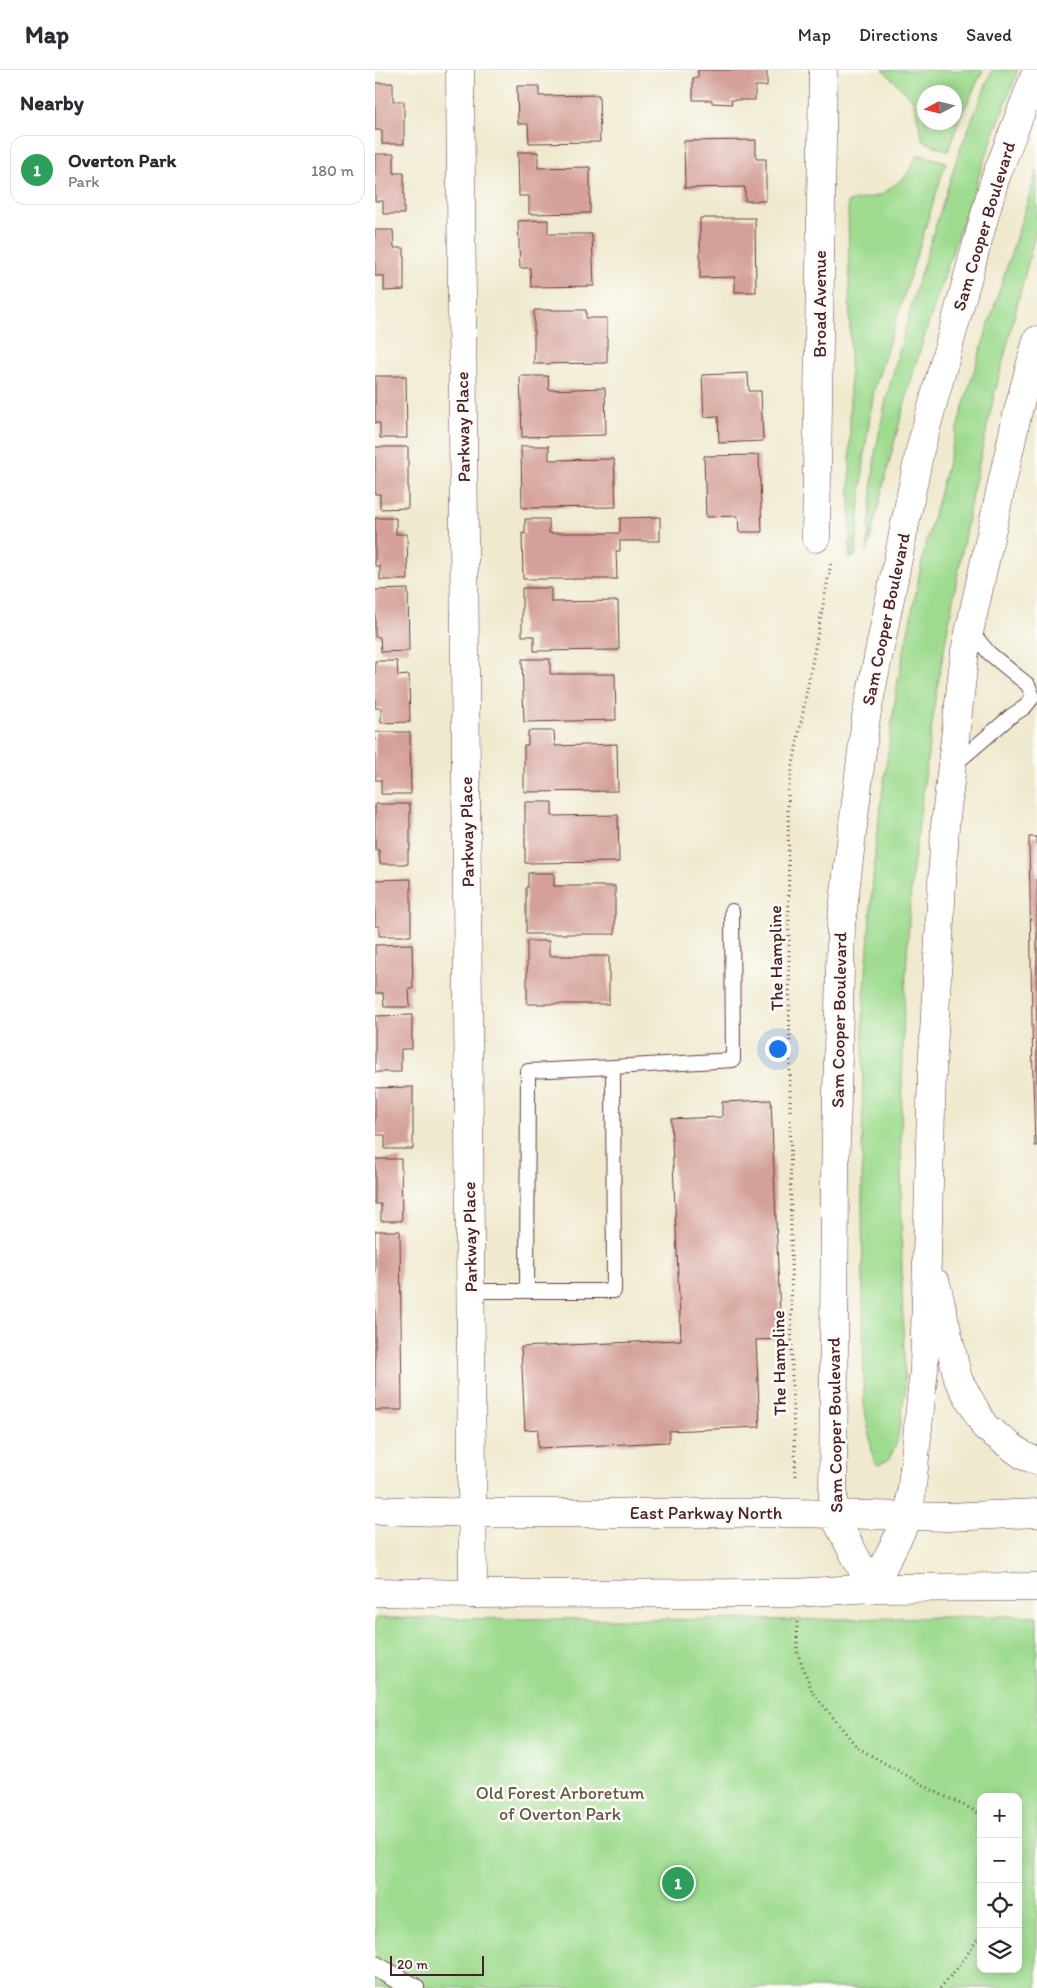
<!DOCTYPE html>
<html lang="en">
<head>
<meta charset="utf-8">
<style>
  body { margin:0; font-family:Itim,sans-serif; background:#f7f7f7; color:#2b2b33 }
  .controls { position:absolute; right:15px; bottom:15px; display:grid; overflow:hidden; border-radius:10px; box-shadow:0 2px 12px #0003 }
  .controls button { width:45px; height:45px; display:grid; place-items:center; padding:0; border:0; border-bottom:1px solid #e1e1e2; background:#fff; color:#2b2b33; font:25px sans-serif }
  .compass { position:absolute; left:542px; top:15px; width:45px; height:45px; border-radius:50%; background:#fff; box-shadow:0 2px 12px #0003; rotate:263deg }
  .scale { position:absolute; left:15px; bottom:12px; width:94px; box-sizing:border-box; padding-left:5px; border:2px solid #4a1f2b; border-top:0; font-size:14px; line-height:18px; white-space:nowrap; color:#4a1f2b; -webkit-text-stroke:4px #fdfcf7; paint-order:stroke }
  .you { position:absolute; left:402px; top:978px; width:18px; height:18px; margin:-12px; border:4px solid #fff; border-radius:50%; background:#1a73e8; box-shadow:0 0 0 8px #1a73e833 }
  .badge { display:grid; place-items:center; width:32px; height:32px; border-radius:50%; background:#111827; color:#fff; font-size:16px; font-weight:700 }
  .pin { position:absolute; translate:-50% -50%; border:2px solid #fff; box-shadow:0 1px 5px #0006 }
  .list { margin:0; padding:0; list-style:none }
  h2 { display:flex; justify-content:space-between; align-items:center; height:65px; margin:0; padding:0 20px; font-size:21px }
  h2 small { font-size:16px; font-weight:400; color:#7c7c81 }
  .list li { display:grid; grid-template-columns:32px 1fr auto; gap:15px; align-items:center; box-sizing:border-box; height:70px; margin:0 10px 10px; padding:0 10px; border:1px solid #e1e1e2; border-radius:15px }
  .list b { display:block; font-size:19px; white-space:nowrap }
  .list p { margin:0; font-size:16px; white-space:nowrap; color:#7c7c81 }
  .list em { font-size:16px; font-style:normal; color:#7c7c81 }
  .icon { flex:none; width:28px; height:28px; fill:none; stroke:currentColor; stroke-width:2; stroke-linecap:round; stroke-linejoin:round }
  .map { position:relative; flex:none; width:662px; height:1918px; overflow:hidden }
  header { display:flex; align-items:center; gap:30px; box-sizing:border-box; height:70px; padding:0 25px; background:#fff; border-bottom:1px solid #e1e1e2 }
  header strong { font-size:24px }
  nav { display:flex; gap:28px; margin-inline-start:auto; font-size:18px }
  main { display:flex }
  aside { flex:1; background:#fff }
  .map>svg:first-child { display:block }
  .green { fill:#9edb8f; stroke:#747d5d; fill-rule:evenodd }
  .building { fill:#d4a099 }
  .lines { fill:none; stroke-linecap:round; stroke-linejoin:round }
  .service-casing { stroke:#633d43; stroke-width:16 }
  .pedestrian-casing { stroke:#633d43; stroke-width:22 }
  .minor-casing { stroke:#633d43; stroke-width:29 }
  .primary-casing { stroke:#633d43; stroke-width:29 }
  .path { stroke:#633d43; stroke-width:3; stroke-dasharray:1 4; stroke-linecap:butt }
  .service { stroke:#fff; stroke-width:14 }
  .pedestrian { stroke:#fff; stroke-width:20 }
  .minor { stroke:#fff; stroke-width:28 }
  .primary { stroke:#fff; stroke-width:28 }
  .labels { text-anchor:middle; stroke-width:5; stroke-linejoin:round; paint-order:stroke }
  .street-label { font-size:18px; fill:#4a1f2b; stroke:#fdfcf7 }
  .park-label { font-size:18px; fill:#635749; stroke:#fdfcf7 }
</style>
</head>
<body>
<header>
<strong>Map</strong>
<nav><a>Map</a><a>Directions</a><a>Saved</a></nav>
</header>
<main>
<aside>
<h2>Nearby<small></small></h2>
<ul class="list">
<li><span class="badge" style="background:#2e9e5b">1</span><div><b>Overton Park</b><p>Park</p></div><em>180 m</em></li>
</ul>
</aside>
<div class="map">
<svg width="662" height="1918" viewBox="0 0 662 1918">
  <rect width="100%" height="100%" fill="#fdfcf7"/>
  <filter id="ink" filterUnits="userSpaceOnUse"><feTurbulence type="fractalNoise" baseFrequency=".02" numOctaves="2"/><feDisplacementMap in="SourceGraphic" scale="10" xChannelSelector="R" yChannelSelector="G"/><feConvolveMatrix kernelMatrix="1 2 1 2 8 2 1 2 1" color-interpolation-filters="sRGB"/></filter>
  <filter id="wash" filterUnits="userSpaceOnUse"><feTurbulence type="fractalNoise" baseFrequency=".0096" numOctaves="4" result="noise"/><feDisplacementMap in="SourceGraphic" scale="20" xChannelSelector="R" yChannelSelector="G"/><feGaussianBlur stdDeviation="1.12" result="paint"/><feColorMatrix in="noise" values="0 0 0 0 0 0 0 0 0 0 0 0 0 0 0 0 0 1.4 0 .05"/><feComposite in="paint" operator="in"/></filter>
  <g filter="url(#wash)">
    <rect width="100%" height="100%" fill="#efe9ce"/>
    <path class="green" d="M508 0H608L585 48 573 81 548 71 538 30ZM580 22V52H550V22Z
      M617 0H643C610 87 578 176 550 265 527 336 510 409 492 482L500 384 511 330 542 215 583 85Z
      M543 84 571 92 499 320 490 380 480 487 475 488V269L473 132 506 125 531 106Z
      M662 101V157L619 326 597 425 561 624 546 736 536 816 529 937 526 1068 527 1216 530 1323 522 1372 514 1389 504 1395 499 1392 489 1334 487 1130 488 944 501 770 522 616 550 477 589 333Z
      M626 1546H662V1918H0V1548L414 1550ZM606 1727H643V1899H606Z"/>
    <g id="blocks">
      <path class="building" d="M323 0H392V16H380V30H356L357 34 337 33V30H318V8H323Z
        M0 13H18V31H29V74H7V60H0Z
        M142 16H164V26L224 25 225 72 154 73 153 54H143Z
        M381 70V89H391V131H370V117L310 118 309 71Z
        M143 82H163V98L215 97V143L154 144V126H144Z
        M0 84H19V103H29V144H8V131H0Z
        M325 148H380L381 222H360V207L325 208Z
        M173 150V164H217L219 216 156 217 155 198H145L143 151Z
        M0 160H18L19 178H29V220L9 221V206H0Z
        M159 240H211V248H232V293L159 294Z
        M373 303 374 321H386L388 371 344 373 343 346 329 347 327 305Z
        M0 306H31L32 368H5V353H0Z
        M145 306H173L174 320 230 318 231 365 147 367Z
        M146 376H174V390L239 389 241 437 147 438Z
        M0 377H33V438L5 439V424H0Z
        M384 385 387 462H364L363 446 331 447 329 386Z
        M285 447V471H245V481H241L242 509H148L147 463 150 464V449H174V463H245V448Z
        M0 448H21V464H32L33 510H5V496H0Z
        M147 518H176V532L243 531 244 580 159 581V566H147Z
        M33 519 34 581 6 582 5 567H0V520Z
        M147 589H175V604H240L241 650 149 652Z
        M0 591H22L23 606 34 605 35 652 6 653V638H0Z
        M153 661H179L180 676 242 674 243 721 149 722V675H153Z
        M0 662H35L36 724H6V710H0Z
        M150 732H177V746L243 745 244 792 150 793Z
        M0 734H35V780H33V794H5L4 780H0Z
        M654 767H662V1076H660L658 1010Z
        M153 803H179V816H240V864H151V817H153Z
        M36 809V866H4V856H0V810Z
        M152 871H174V886H234V934H152Z
        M37 874 38 919H34L35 937H9L8 923H0V875Z
        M37 945V979H26V1002H0V946Z
        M38 1017V1079H10V1065H0V1018Z
        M396 1030 406 1269 381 1270 385 1357 294 1361V1372L163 1378V1359L150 1360 146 1277 306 1270 296 1049 347 1047V1032Z
        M0 1089H26L27 1151H6V1134H0Z
        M0 1161H25L27 1340H0Z"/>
    </g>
  </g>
  <g filter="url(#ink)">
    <use href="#blocks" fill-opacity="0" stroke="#633d43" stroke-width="1"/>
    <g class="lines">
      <defs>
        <path id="service" d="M595 560 614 583 653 615 658 627
          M579 695 636 646 650 637 658 627
          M152 1220 153 1001 238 997
          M96 1221H239L238 997 358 990 357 841"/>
        <path id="pedestrian" d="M0 1896 39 1918"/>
        <path id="minor" d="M85 0 98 1524
          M441 468 448 0"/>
        <path id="primary" d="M561 1213 583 1309 610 1357 649 1386 662 1391
          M0 1440 98 1443H420L573 1447 662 1443
          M497 1518 458 1444 460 1110 466 856 491 647 545 380 619 112 662 0
          M497 1518 534 1446 549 1299 557 1001 570 756 590 581 643 341 662 270
          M0 1522 98 1524 421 1523 497 1518 662 1517"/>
      </defs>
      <use href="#service" class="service-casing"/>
      <use href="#pedestrian" class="pedestrian-casing"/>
      <use href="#minor" class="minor-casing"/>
      <use href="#primary" class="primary-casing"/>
      <path class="path" d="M421 1406 417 1317 413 721 456 493
        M422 1552V1582L438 1623 483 1678 559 1721 606 1744
        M565 1918 585 1895 606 1864"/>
      <use href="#service" class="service"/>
      <use href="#pedestrian" class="pedestrian"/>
      <use href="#minor" class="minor"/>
      <use href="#primary" class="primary"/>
    </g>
  </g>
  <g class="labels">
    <g class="street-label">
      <text transform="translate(609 156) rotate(-73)" y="6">Sam Cooper Boulevard</text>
      <text transform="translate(445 234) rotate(-90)" y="6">Broad Avenue</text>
      <text transform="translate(88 357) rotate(-91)" y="6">Parkway Place</text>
      <text transform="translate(511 549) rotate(-78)" y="6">Sam Cooper Boulevard</text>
      <text transform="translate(92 762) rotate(-91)" y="6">Parkway Place</text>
      <text transform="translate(401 888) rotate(-91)" y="6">The Hampline</text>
      <text transform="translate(464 950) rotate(-89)" y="6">Sam Cooper Boulevard</text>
      <text transform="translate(95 1167) rotate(-91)" y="6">Parkway Place</text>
      <text transform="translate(404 1293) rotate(-91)" y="6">The Hampline</text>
      <text transform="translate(460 1355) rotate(-91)" y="6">Sam Cooper Boulevard</text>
      <text x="331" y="1449">East Parkway North</text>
    </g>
    <g class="park-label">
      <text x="185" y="1729">Old Forest Arboretum<tspan x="185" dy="21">of Overton Park</tspan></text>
    </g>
  </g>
</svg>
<div class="controls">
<button>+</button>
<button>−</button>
<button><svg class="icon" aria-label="locate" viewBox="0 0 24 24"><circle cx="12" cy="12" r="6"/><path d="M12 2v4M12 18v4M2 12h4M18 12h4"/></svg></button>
<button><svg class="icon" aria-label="layers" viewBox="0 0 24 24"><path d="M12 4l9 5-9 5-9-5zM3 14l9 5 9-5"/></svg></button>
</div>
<svg class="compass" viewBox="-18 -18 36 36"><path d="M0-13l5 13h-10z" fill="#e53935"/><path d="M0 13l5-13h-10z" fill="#7c7c81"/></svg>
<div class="scale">20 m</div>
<div class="you"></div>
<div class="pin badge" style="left:303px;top:1813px;background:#2e9e5b">1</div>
</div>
</main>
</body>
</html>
